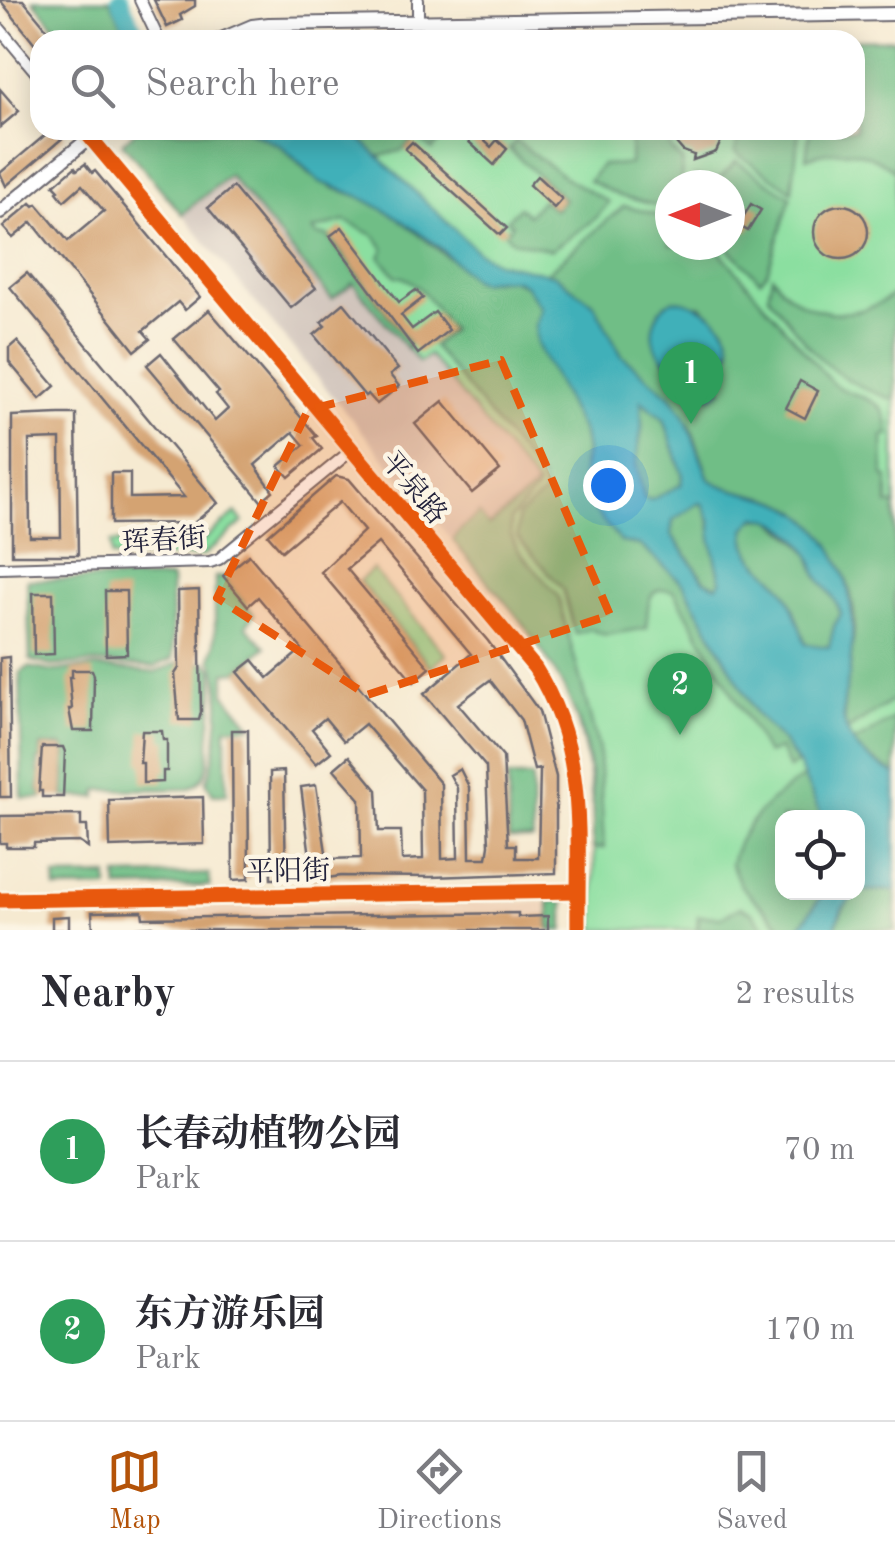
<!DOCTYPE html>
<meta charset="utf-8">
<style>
body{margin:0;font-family:"Old Standard TT","Noto Serif SC",serif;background:#f7f7f7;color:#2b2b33}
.controls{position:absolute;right:30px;bottom:30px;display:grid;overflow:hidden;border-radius:20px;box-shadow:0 5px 25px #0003}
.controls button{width:90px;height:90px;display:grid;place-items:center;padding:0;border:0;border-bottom:2px solid #e1e1e2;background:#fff;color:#2b2b33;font:50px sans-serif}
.compass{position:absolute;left:655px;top:170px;width:90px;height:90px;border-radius:50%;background:#fff;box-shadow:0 5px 25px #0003;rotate:270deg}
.you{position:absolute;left:608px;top:485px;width:35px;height:35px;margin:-25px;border:8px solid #fff;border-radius:50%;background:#1a73e8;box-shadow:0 0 0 15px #1a73e833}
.badge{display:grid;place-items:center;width:65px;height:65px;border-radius:50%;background:#b45309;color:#fff;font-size:32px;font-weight:700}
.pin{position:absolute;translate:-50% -82px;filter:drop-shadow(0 2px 5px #0008)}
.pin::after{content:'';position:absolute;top:52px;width:35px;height:30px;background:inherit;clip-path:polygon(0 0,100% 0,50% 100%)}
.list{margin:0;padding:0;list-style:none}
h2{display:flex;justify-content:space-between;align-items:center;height:130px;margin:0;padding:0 40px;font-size:42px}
h2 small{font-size:32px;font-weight:400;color:#7c7c81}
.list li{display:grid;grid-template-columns:65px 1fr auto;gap:30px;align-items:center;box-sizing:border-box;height:180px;padding:0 40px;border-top:2px solid #e1e1e2}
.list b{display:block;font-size:38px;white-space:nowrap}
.list p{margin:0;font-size:32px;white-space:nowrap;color:#7c7c81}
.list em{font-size:32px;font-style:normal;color:#7c7c81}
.icon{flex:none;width:55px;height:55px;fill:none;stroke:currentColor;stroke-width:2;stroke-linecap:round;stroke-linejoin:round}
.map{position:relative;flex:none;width:895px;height:930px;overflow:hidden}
.search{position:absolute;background:#fff;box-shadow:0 5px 25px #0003;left:30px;right:30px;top:30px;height:110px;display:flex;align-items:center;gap:25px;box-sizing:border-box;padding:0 35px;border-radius:30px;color:#7c7c81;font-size:38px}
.sheet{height:490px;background:#fff}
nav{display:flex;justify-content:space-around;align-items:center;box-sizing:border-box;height:140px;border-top:2px solid #e1e1e2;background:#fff;font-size:28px;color:#7c7c81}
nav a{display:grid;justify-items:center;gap:5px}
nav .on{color:#b45309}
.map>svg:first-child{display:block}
.built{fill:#f0d5bc}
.industrial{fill:#cec1b9}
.green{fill:#8bdfa0;stroke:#56806e;stroke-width:2.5;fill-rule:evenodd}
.forest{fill:#70be86;stroke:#497060;stroke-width:2.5;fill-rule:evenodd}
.water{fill:#3fb0b9;stroke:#30697a;stroke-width:2.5;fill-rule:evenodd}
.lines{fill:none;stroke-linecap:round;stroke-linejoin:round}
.river{stroke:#3fb0b9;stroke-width:18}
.building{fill:#d4a372;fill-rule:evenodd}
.minor-casing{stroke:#6c6870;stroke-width:14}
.major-casing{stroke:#6c6870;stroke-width:16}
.minor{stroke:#fff;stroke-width:10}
.major{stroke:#fff;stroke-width:12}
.cycleway-casing{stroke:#fcf5e5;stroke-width:21}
.cycleway{stroke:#e8590c;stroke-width:15}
.marked{fill:#e8590c;fill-opacity:0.2;stroke:#e8590c;stroke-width:8;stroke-dasharray:20 12;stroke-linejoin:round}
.labels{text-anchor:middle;stroke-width:9;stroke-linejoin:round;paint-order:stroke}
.street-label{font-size:28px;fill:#22223b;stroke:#fcf5e5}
</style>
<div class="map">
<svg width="895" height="930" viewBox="0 0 895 930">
<rect width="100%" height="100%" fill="#fcf5e5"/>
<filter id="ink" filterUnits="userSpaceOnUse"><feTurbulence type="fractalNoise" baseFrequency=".01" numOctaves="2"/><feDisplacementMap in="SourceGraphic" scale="20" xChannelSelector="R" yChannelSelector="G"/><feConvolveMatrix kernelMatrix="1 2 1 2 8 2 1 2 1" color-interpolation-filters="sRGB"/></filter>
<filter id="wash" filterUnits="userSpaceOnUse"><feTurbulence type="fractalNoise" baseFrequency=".0048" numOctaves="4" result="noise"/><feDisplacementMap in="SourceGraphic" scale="40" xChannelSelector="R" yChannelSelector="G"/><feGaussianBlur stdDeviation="2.25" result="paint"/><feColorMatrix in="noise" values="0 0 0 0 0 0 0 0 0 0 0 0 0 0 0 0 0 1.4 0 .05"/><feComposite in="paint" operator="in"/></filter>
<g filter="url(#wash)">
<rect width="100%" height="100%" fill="#f6ead1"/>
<polygon class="built" points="564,901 564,930 145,930 144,908"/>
<polygon class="industrial" points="229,175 332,299 353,283 418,362 428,354 537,486 460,550 182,214"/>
<g class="green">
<path d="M895,39V930H595C593,836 601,741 549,659C524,620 490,586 460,550L537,486L429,355L419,362L353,283L332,299L229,175L182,214L122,143L137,130H855V40H850ZM670,185H730V245H670ZM782,818H858V892H782Z"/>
<polygon points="236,513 243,522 203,556 111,557 111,543 201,542"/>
<polygon points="373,569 446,655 431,667 359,581"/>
</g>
<g class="forest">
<polygon points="33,0 110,0 129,40 66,40"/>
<path d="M895,39V171C867,149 838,146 806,158L810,130H855V40H850Z"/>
<path d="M137,130H247L281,146L309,174L333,188L358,196L397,217L446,256L490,281L508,278L525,285L541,308L535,326L583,434L586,451L583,464L627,543L640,545L683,583L757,715L783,742L797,763L789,769L780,749L767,754L674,591C646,582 647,609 647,628L605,635L590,629L575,634L563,589L517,537L518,516L544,494L542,480L433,346L451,330C437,311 420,278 396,276L380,257L384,249L375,236L345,221L313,230L317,235L328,236L409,343L407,349L353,283L332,299L229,175L182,214L122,143Z"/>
<polygon points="351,130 448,130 432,150 416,136 403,150 378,157"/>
<polygon points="631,130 665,130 671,150 683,162 680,185 670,185 670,209 620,196 589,181 601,165 630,164"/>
<polygon points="740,130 799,130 792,191 735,152"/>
<polygon points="516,141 569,180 609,202 596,218 551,250 514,241 505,234 512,224 507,220 519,207 528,215 542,200 555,210 564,199 509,149"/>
<polygon points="736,161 791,197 767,273 760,280 725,245 730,245 730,185 692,185 694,177 720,178"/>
<path d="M624,206L670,218V245H714L833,384C862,402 888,394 889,435L883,436L884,476L888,477V504H895V699L846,731C839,699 852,664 854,631C858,589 830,534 796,510C769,492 735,496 709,479L691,427L671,396L622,356L594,304L555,275L546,273ZM700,305L725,328L731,350L723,362L711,360L702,365L721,389L711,397L665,361L657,317Z"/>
<path d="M772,276C801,319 856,324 895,293V400C825,378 812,350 768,295Z"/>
<polygon points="641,401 664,419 683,476 681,485 651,500 644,498 636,464 642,427"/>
<path d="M537,486L536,491L510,520L511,535L517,549L558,596L599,750L604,848H593C593,820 594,791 589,763C574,673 510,608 453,541L457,533L479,513L489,526Z"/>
<polygon points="695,504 703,504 708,514 721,582 717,586 705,580 671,534 673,520"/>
<path d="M769,518L798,541L810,555L820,580L836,599L841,614L829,647L806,645C799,627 795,610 786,593C770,567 745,565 745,529L751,519Z"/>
<path d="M215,577H223L254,614L246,626L266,647L237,672H225V694L251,726L226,728L227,794H213L206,782C217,763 226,676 211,660L215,643Z"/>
<polygon points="171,578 173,659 154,667 96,663 51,666 30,660 27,580"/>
<path d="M179,663L205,662L213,669C215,692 212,712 210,734C208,756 214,778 188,789L98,790L97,797H64L66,751L63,746H41V759L38,760V772L41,773L38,791L42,792V798H22L20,673L29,667L51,671L96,667L154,672Z"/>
<polygon points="895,718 895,774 861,753 853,743"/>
<polygon points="508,777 532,777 533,839 509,839"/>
<path d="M804,777L822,817L782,818V892L823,893L798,930H785L741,886L731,864C739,826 772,797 804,777Z"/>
<polygon points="209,874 210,886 118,888 117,876"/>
<polygon points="108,876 108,888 56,889 55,877"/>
<path d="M867,889L895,890V930H834C842,911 847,893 867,889Z"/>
<polygon points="549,901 564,901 564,930 550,930"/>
<polygon points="741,907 752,912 766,930 697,930 698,916 721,917"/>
</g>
<g class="water">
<path d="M247,130H351L477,251L496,262L555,275L594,304L622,356L671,396L684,414L709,479C740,499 775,490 808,519C854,562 857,618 849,675C846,692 840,712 846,728C854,752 875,763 895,774V890L858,891V818L822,817L798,764L783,742L757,715L683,583L640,545L621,542L589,504L582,478L586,451L583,434L537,344L535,326L541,308L525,285L516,280L496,279L481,282L473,280L440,248L397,217L358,196L320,182L281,146ZM641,401L664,419L683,476L681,485L651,500L644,498L636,464L642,427ZM699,503L703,504L711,522V538L721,581L717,586L704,580L671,534L673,520ZM756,517C779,518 802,538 811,558C814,566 815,574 820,580C829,592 836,599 841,614L834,626L829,647L806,644C799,627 795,610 786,593C770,567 745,565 745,529Z"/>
<path d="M672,300C699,299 748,333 724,362L706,361L702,366L722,390L711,397C688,376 639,356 656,318C661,309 663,305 672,300Z"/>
<polygon points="823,893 856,893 842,909 834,930 798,930"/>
</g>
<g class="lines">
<polyline class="river" points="120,0 139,40"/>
</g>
<g id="blocks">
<g class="building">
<polygon points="0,0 23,0 56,40 40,40 40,50"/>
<polygon points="154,0 195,0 195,6 180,15 182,20 167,27"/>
<polygon points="0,89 19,111 0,127"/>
<polygon points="51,130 60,130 65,136 6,186 0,173"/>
<polygon points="456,130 473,130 491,147 497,140 507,149 494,165"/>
<polygon points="672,130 726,130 716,152 693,160 694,155 683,151 676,143"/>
<polygon points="412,142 507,228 500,235 405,149"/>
<polygon points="85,164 92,173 95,171 200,297 185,310 178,302 143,331 150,339 135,351 32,222 13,238 3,227 31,203 34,206 37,204 68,241 104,211 82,185 64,201 57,192 59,190 54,185 75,167 77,170"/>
<polygon points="537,176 562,199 554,208 529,185"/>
<polygon points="233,187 316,288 291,308 208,208"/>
<polygon points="751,204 761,210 748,231 738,225"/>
<circle cx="841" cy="232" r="27"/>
<polygon points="342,227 399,302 416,290 423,298 401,315 412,329 435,312 449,330 418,354 330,236"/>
<polygon points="27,273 218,503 194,523 111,524 111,473 130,473 130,498 184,497 10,287"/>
<polygon points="344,303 398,369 390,375 399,386 377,404 368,394 365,396 314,335 325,326 321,322"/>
<polygon points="209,310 317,436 313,438 322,449 289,477 279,466 304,445 293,432 255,465 273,491 261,501 147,365 161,353 215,421 228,409 216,394 219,392 174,339"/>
<polygon points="17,341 55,386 40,399 9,362 9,348"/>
<polygon points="800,381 818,391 805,418 786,408"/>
<polygon points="443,401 500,470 472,493 415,424"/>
<path d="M59,414H76L78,555H12V416ZM60,439L61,537H30L29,440Z"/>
<path d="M336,476L349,479L488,641L539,711L556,777V873L431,877L341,876L313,880L301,787L316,785L327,859L361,858L360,799L334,769L349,756L377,790L379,831H401L402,860L423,859L422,790L365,724L344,741L325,718L312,729L331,752L316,764L238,672L253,660L268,678L302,649L258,597L248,606L223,576L249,555L441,784L442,859L458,858L457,788L450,775L460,769L469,787L470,858H487L489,845L486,767L424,694L471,654L378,543L347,569L430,668L414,682L321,572L364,531L340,502L282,551L268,535ZM490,680L521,720L534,770L540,769L538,858H516V845H508L503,757L458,704Z"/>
<polygon points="199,590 201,712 199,720 179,720 175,674 179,668 178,591"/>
<polygon points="105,591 126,591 127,654 106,655"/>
<polygon points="33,593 53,593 54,654 34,655"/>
<polygon points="9,657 11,797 0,797 0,658"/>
<polygon points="72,670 92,670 94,675 93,731 73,731 69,709 72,709 69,677 72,677"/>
<polygon points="232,730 248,730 249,879 233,880"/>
<polygon points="142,731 162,731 163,740 167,740 167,771 163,771 163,782 143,783 143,763 140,763"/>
<polygon points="42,747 63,747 65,752 63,797 42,797 42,791 39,791"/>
<polygon points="284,771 286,879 271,879 270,772"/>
<polygon points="203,797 204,844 110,847 109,800"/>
<polygon points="81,815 81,826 87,826 88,848 79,842 34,843 34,847 6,847 6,843 0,843 0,816"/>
<polygon points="142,911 143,918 518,913 518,917 548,916 548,930 152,930 152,926 93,930 92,912"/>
<polygon points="69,916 69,930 52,930 52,917"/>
</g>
</g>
</g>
<g filter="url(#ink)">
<use href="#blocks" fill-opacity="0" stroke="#6c6870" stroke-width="2.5"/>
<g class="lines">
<g class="minor-casing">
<g id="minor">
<polyline points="140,0 159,40"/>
<polyline points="418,22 418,0"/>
<polyline points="0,29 40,77"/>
<path d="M84,130L535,668C588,752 577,835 578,930"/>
<polyline points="0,568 210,562 219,559 352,450"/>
<polyline points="0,900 577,891"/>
</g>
</g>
<g class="major-casing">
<g id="major">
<polyline points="219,40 252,26 269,24 895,14"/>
<polyline points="0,212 99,130"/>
</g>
</g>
<use href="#minor" class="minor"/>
<use href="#major" class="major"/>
<g class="cycleway-casing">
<g id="cycleway">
<path d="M84,130L535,668C588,752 577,835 578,930"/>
<polyline points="0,900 577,891"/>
</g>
</g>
<use href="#cycleway" class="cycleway"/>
</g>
</g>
<path class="marked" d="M501,360L610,615L367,695L217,598L308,410Z"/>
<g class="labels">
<g class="street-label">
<text transform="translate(415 487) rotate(50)" y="10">平泉路</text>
<text transform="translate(164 539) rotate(-4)" y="10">珲春街</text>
<text transform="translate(288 870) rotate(-1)" y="10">平阳街</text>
</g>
</g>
</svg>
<div class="controls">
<button><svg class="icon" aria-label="locate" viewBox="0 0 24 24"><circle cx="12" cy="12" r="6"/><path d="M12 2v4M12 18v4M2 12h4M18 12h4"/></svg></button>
</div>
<svg class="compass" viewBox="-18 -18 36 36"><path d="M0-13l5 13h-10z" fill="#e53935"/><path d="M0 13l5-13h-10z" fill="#7c7c81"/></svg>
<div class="you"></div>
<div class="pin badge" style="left:691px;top:424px;background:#2e9e5b">1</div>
<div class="pin badge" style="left:680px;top:735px;background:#2e9e5b">2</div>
<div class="search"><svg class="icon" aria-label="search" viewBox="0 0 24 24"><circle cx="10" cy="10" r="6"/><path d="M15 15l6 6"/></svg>Search here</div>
</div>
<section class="sheet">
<h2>Nearby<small>2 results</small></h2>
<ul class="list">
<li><span class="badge" style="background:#2e9e5b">1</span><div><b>长春动植物公园</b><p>Park</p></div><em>70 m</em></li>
<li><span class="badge" style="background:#2e9e5b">2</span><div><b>东方游乐园</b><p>Park</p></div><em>170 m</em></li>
</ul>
</section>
<nav>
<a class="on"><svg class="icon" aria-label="map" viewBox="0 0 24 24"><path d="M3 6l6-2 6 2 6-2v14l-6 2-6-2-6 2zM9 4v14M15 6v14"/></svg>Map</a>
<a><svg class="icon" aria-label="directions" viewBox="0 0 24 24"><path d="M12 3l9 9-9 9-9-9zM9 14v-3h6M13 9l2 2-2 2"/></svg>Directions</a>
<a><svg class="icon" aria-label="saved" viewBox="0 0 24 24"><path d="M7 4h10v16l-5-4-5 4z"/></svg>Saved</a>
</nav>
